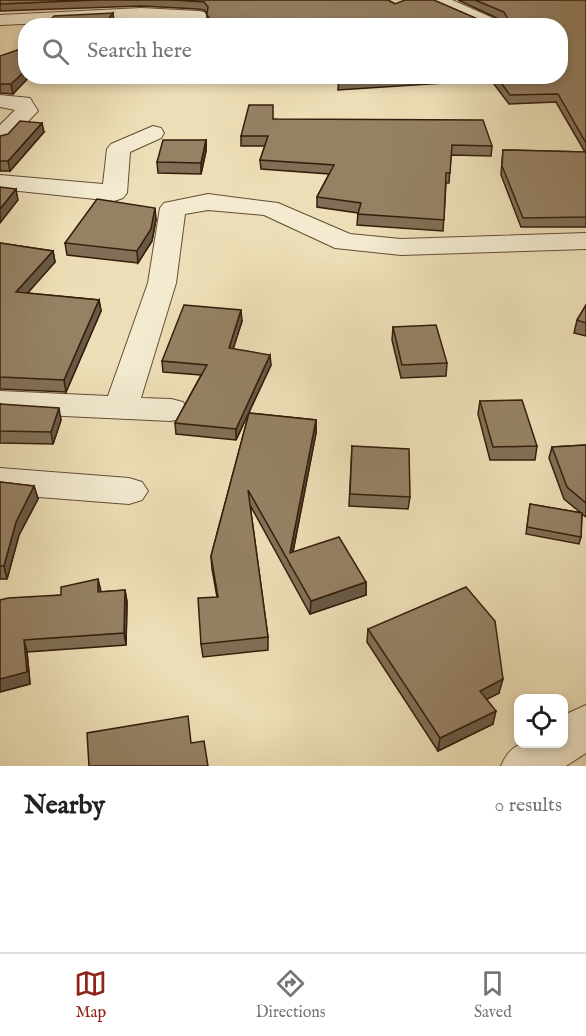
<!DOCTYPE html>
<style>
body{margin:0;font-family:"IM FELL English",serif;background:#f2f2f2;color:#222}
.controls{position:absolute;right:18px;bottom:18px;display:grid;overflow:hidden;border-radius:12px;box-shadow:0 3px 9px #0003}
.controls button{width:54px;height:54px;display:grid;place-items:center;padding:0;border:0;border-bottom:2px solid #e0e0e0;background:#fff;color:#222;font:30px sans-serif}
.list{margin:0;padding:0;list-style:none}
h2{display:flex;justify-content:space-between;align-items:center;height:78px;margin:0;padding:0 24px;font-size:26px}
h2 small{font-size:20px;font-weight:400;color:#767676}
.icon{flex:none;width:33px;height:33px;fill:none;stroke:currentColor;stroke-width:2;stroke-linecap:round;stroke-linejoin:round}
.map{position:relative;flex:none;width:586px;height:766px;overflow:hidden}
.search{position:absolute;background:#fff;box-shadow:0 3px 9px #0003;left:18px;right:18px;top:18px;height:66px;display:flex;align-items:center;gap:15px;box-sizing:border-box;padding:0 21px;border-radius:24px;color:#767676;font-size:22px}
.sheet{height:186px;background:#fff}
nav{display:flex;justify-content:space-around;align-items:center;box-sizing:border-box;height:84px;border-top:2px solid #e0e0e0;background:#fff;font-size:16px;color:#767676}
nav a{display:grid;justify-items:center;gap:3px}
nav .on{color:#8f2418}
.map>svg:first-child{display:block}
.lines{fill:none;stroke-linecap:round;stroke-linejoin:round}
.minor-casing{stroke:#644d36;stroke-width:2}
.minor{fill:#f3ead0;fill-rule:evenodd}
.wall{fill:#806f56;stroke:#361d0c;stroke-width:1.5}
.shaded-wall{fill:#685a46;stroke:#361d0c;stroke-width:1.5}
.building{fill:#958164;stroke:#361d0c;stroke-width:1.5}
</style>
<div class="map">
<svg width="586" height="766" viewBox="0 0 586 766">
<rect width="100%" height="100%" fill="#ecdeb6"/>
<filter id="stains"><feTurbulence type="fractalNoise" baseFrequency=".00333" numOctaves="4"/><feColorMatrix values="0 0 0 0 .2 0 0 0 0 .09 0 0 0 0 .02 0 0 0 .5 -.17"/></filter>
<radialGradient id="worn" r=".72"><stop offset=".6" stop-color="#630" stop-opacity="0"/><stop offset="1" stop-color="#630" stop-opacity=".3"/></radialGradient>
<g class="lines">
<g class="minor-casing">
<g id="minor">
<polygon points="428,0 452,0 502,22 505,26 480,26 431,4"/>
<polygon points="141,8 198,11 204,12 207,16 204,26 186,26 187,21 133,19 0,25 0,15"/>
<polygon points="0,95 30,98 38,111 8,142 0,144 0,125 15,110 0,107"/>
<polygon points="153,126 161,128 164,133 161,138 130,152 127,193 123,198 114,201 0,189 0,175 103,184 107,149 111,144"/>
<polygon points="208,194 278,203 350,234 401,239 586,233 586,249 401,255 335,248 264,215 208,210 185,214 176,283 141,398 171,399 183,402 188,410 183,418 171,421 0,413 0,391 108,396 148,283 160,208 164,203"/>
<polygon points="0,468 129,478 142,482 148,491 142,500 129,504 0,494"/>
<path d="M586,705V753L566,766H501C515,734 533,744 564,744V715Z"/>
</g>
</g>
<use href="#minor" class="minor"/>
</g>
<g class="wall">
<polygon points="0,0 388,0 395,4 480,20 503,21 458,0 586,0 586,227 521,227 501,175 503,150 585,152 556,102 509,104 491,80 338,90 339,76 561,76 561,26 209,26 207,23 207,13 204,10 198,9 141,6 0,11"/>
<polygon points="0,56 26,76 30,76 13,94 0,93"/>
<polygon points="273,119 492,146 491,156 451,155 449,183 446,183 443,231 357,225 358,213 317,207 317,197 329,174 261,169 260,160 265,146 241,146 241,136"/>
<polygon points="44,132 10,171 0,171 0,136"/>
<polygon points="206,140 206,151 201,174 158,173 157,162"/>
<polygon points="156,219 152,241 138,263 67,255 65,243"/>
<polygon points="0,243 53,251 55,262 27,293 99,300 101,311 66,392 0,389"/>
<polygon points="586,305 586,336 574,333 577,320"/>
<polygon points="242,321 233,349 271,365 236,440 176,434 175,423 201,375 163,372 162,361"/>
<polygon points="393,327 447,363 446,376 401,378 392,340"/>
<polygon points="480,401 537,446 535,460 490,460 478,414"/>
<polygon points="0,404 61,420 53,444 0,443"/>
<polygon points="249,413 316,420 316,433 293,552 366,582 366,595 310,614 250,505 268,637 268,650 203,657 201,644 217,597 212,569 211,556"/>
<polygon points="586,445 586,517 582,514 581,537 579,544 526,534 530,504 581,513 564,499 549,458 552,447"/>
<polygon points="352,446 410,497 408,509 349,506"/>
<polygon points="0,482 34,486 38,499 19,535 7,579 0,579"/>
<polygon points="125,590 127,602 126,645 27,652 30,684 0,692 0,600"/>
<polygon points="368,629 499,693 487,699 493,724 438,751 367,642"/>
</g>
<g class="shaded-wall">
<polygon points="113,13 114,22 111,26 103,26"/>
<polygon points="26,70 26,76 30,76 13,94 11,84"/>
<polygon points="42,123 44,132 10,171 8,161"/>
<polygon points="206,140 206,151 201,174 201,163"/>
<polygon points="16,189 18,200 0,223 0,209"/>
<polygon points="155,208 156,219 152,241 138,263 137,251"/>
<polygon points="53,251 55,262 18,304 16,292"/>
<polygon points="99,300 101,311 66,392 64,380"/>
<polygon points="241,310 242,321 230,359 229,348"/>
<polygon points="270,355 271,365 236,440 236,429"/>
<polygon points="59,408 61,420 53,444 51,432"/>
<polygon points="316,420 316,433 290,566 290,553"/>
<polygon points="34,486 38,499 19,535 7,579 4,566 16,522"/>
<polygon points="98,579 101,591 100,604 98,592"/>
<polygon points="366,582 366,595 310,614 311,601"/>
<polygon points="125,590 127,602 126,645 124,633"/>
<polygon points="24,640 27,652 30,684 0,692 0,679"/>
<polygon points="503,679 499,693 478,704 480,691"/>
<polygon points="496,711 493,724 438,751 440,738"/>
</g>
<g class="building">
<polygon points="0,0 97,0 0,4"/>
<polygon points="172,0 388,0 395,4 405,0 434,0 480,20 506,21 508,19 504,12 475,0 586,0 586,143 558,94 510,95 496,76 561,76 561,26 215,26 207,15 208,7 204,2"/>
<polygon points="113,13 103,26 44,26 54,16"/>
<polygon points="26,47 26,70 11,84 0,84 0,56"/>
<polygon points="339,76 415,76 338,82"/>
<polygon points="249,105 273,105 273,119 483,120 492,146 452,145 450,173 446,173 444,220 358,214 361,203 317,197 334,165 260,160 268,136 241,136"/>
<polygon points="20,121 42,123 8,161 0,161 0,136 8,134"/>
<polygon points="163,140 206,140 201,163 157,162"/>
<polygon points="503,150 586,152 586,217 523,218 502,166"/>
<polygon points="0,187 16,189 0,209"/>
<polygon points="97,199 155,208 151,229 137,251 65,243"/>
<polygon points="0,243 53,251 16,292 99,300 64,380 0,377"/>
<polygon points="184,305 241,310 229,348 270,355 236,429 175,423 207,365 162,361"/>
<polygon points="586,305 586,323 577,320"/>
<polygon points="436,325 447,363 402,365 393,327"/>
<polygon points="522,400 537,446 493,447 480,401"/>
<polygon points="0,404 59,408 51,432 0,431"/>
<polygon points="249,413 316,420 290,553 339,537 366,582 311,601 248,490 268,637 201,644 198,598 218,597 211,556"/>
<polygon points="586,445 586,503 567,487 552,447"/>
<polygon points="352,446 409,449 410,497 350,494"/>
<polygon points="0,482 34,486 16,522 4,566 0,566"/>
<polygon points="530,504 582,513 581,537 527,527"/>
<polygon points="98,579 98,592 125,590 124,633 24,640 27,672 0,679 0,600 8,598 61,595 61,587"/>
<polygon points="466,587 495,621 503,679 480,691 496,711 440,738 368,629"/>
<polygon points="188,716 191,743 204,741 208,766 89,766 87,733"/>
</g>
<rect width="100%" height="100%" filter="url(#stains)"/>
<rect width="100%" height="100%" fill="url(#worn)"/>
</svg>
<div class="controls">
<button><svg class="icon" aria-label="locate" viewBox="0 0 24 24"><circle cx="12" cy="12" r="6"/><path d="M12 2v4M12 18v4M2 12h4M18 12h4"/></svg></button>
</div>
<div class="search"><svg class="icon" aria-label="search" viewBox="0 0 24 24"><circle cx="10" cy="10" r="6"/><path d="M15 15l6 6"/></svg>Search here</div>
</div>
<section class="sheet">
<h2>Nearby<small>0 results</small></h2>
<ul class="list">
</ul>
</section>
<nav>
<a class="on"><svg class="icon" aria-label="map" viewBox="0 0 24 24"><path d="M3 6l6-2 6 2 6-2v14l-6 2-6-2-6 2zM9 4v14M15 6v14"/></svg>Map</a>
<a><svg class="icon" aria-label="directions" viewBox="0 0 24 24"><path d="M12 3l9 9-9 9-9-9zM9 14v-3h6M13 9l2 2-2 2"/></svg>Directions</a>
<a><svg class="icon" aria-label="saved" viewBox="0 0 24 24"><path d="M7 4h10v16l-5-4-5 4z"/></svg>Saved</a>
</nav>
